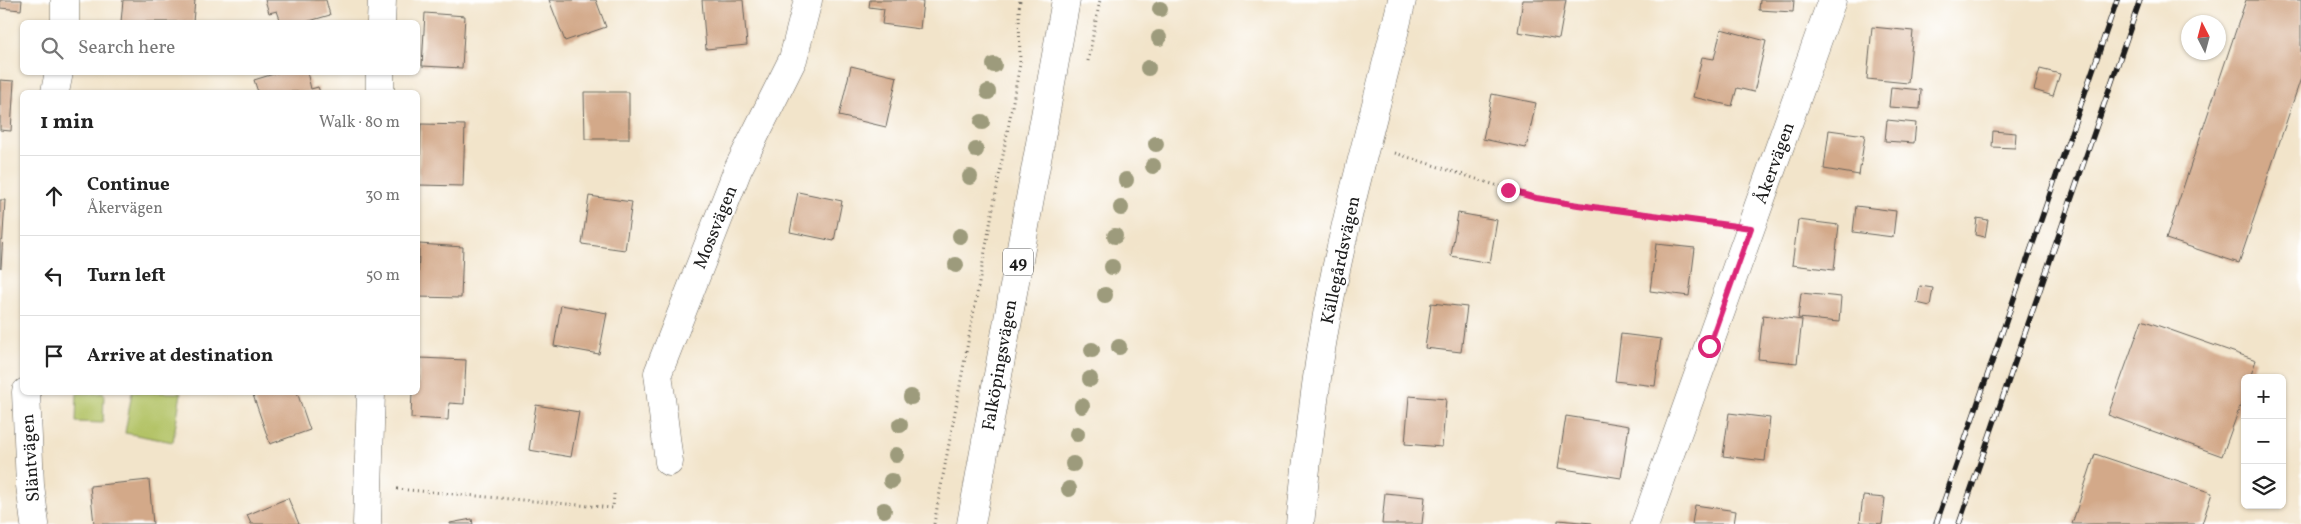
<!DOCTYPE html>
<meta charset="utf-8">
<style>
body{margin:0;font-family:Vollkorn,serif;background:#f2f2f2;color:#222}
.controls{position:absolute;right:15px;bottom:15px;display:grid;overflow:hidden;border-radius:8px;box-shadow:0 1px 4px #0004}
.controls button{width:45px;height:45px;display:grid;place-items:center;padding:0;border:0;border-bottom:1px solid #e0e0e0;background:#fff;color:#222;font:25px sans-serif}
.compass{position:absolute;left:2181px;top:15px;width:45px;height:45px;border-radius:50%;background:#fff;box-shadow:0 1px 4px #0004;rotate:354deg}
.stop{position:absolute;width:15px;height:15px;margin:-11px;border:4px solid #db2777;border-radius:50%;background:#fff}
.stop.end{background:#db2777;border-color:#fff;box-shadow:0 1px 5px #0008}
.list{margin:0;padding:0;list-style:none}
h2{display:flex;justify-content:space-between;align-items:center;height:65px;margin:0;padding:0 20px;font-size:21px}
h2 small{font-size:16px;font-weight:400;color:#767676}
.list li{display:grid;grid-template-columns:32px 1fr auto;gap:15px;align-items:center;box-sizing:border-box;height:80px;padding:0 20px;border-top:1px solid #e0e0e0}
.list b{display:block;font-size:19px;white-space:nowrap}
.list p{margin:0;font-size:16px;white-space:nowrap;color:#767676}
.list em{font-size:16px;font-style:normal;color:#767676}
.icon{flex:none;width:28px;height:28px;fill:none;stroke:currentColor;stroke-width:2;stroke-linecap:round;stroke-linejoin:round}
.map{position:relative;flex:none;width:2301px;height:524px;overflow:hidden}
.search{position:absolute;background:#fff;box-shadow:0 1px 4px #0004;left:20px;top:20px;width:400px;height:55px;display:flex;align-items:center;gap:12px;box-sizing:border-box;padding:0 18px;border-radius:8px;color:#767676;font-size:19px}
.panel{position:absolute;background:#fff;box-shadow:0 1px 4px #0004;left:20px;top:90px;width:400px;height:305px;border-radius:8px}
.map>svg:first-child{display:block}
.green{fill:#b3c366;stroke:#687041}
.building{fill:#d3a989}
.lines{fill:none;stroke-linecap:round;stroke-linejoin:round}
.street-casing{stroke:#676259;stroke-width:29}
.primary-casing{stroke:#676259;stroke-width:29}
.path{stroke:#676259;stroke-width:3;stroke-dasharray:1 4;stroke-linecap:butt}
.street{stroke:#fff;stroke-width:28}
.primary{stroke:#fff;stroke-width:28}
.rail-casing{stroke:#1c1c1c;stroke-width:5.5}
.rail{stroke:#fff;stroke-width:4;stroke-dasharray:11;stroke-linecap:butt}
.tree{fill:#9d9b7b}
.route{stroke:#db2777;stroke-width:6}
.labels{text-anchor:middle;stroke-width:4;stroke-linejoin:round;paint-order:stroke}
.shield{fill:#fff;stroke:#606060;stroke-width:1}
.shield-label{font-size:16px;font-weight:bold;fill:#1c1c1c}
.street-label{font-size:18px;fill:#1c1c1c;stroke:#fff}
</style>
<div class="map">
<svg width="2301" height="524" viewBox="0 0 2301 524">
<rect width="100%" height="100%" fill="#fff"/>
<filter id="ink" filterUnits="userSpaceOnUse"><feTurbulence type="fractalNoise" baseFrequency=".02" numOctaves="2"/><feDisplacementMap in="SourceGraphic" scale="10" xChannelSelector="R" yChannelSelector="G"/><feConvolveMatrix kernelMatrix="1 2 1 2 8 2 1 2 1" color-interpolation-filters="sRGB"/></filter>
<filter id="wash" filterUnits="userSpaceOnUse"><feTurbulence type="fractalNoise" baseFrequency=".0096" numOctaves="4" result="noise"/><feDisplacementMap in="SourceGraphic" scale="20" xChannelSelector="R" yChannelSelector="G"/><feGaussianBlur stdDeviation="1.12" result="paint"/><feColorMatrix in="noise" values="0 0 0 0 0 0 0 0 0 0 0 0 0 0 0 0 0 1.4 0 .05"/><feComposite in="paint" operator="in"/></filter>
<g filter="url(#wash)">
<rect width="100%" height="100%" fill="#f2e4ca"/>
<g class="green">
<polygon points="132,392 181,393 173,442 125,433"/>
<polygon points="77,393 104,393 103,423 76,422"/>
</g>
<g id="blocks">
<g class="building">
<polygon points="0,0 22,0 21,10 0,8"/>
<polygon points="123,0 195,0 193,22 121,22"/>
<polygon points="265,0 326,0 330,15 306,22 281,22 277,11 269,13"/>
<polygon points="549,0 596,0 606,27 565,41"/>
<polygon points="702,0 743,0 747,45 706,49"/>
<polygon points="870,0 913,0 923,2 920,29 882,24 884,9 869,7"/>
<polygon points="1523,0 1566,0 1559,39 1518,32"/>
<polygon points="1760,0 1794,0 1793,12 1759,10"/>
<polygon points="2246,0 2301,0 2301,78 2239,263 2166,239"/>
<polygon points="425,13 465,16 462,68 422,66"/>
<polygon points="1872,27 1913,31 1908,83 1867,79"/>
<polygon points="1721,29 1766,41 1754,92 1737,88 1732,106 1693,97 1702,57 1714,59"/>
<polygon points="851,66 897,77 886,127 839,116"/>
<polygon points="2040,69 2060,74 2053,96 2034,90"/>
<polygon points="280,72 307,72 311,89 318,87 320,92 258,92 254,80"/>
<polygon points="0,80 14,81 11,131 0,130"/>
<polygon points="1891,87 1921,90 1920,109 1889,107"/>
<polygon points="584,92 629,92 629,139 585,139"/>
<polygon points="1492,94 1536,103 1526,148 1483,139"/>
<polygon points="1887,120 1916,123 1914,143 1885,141"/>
<polygon points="421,124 465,125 463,186 419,185"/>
<polygon points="1829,130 1865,135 1859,175 1824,169"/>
<polygon points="1993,131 2016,133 2015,148 1992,147"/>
<polygon points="798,192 842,201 834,241 790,232"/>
<polygon points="589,196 632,202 625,250 582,244"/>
<polygon points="0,200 5,200 1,268 0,267"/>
<polygon points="1856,206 1896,211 1893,237 1853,232"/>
<polygon points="1458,213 1497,220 1490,263 1451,256"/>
<polygon points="1977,218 1988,220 1985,237 1975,235"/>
<polygon points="1798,220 1839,225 1834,270 1792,265"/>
<polygon points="419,244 463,247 461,298 418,297"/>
<polygon points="1656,244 1695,248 1689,296 1650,291"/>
<polygon points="1920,286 1933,288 1930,306 1917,303"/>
<polygon points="1801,293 1841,297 1839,322 1798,318"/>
<polygon points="1431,303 1467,307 1461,352 1425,348"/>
<polygon points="561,305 607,313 599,354 554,346"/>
<polygon points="1763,315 1802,320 1797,363 1758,359"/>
<polygon points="2142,320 2256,360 2250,378 2245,378 2245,393 2222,456 2108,415"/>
<polygon points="1621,334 1661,339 1655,386 1615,381"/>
<polygon points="420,358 466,360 464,404 449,403 448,420 411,418 412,392 418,392"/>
<polygon points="252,392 297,392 310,430 270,444"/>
<polygon points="1409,396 1446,399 1442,447 1405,444"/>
<polygon points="536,405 579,412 571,457 529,450"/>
<polygon points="1729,413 1770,418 1765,461 1723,456"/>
<polygon points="1566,416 1629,426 1621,478 1558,468"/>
<polygon points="2095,454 2212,493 2202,524 2072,524"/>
<polygon points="149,480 153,524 94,524 90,486"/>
<polygon points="1385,493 1425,497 1422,524 1382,524"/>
<polygon points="1863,496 1885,498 1882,524 1860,522"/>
<polygon points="288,498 299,524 251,524 247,515"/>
<polygon points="1695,505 1736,511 1734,524 1692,524"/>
<polygon points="472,519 473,524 450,524 450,523"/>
<polygon points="1558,520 1592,523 1592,524 1558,524"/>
</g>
</g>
</g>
<g filter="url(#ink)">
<use href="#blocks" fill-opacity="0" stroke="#676259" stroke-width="1"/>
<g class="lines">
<g class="street-casing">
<g id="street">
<polyline points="65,22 65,0"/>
<polyline points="381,22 382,0"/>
<polyline points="55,92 59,72"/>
<polyline points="380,92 380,72"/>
<polyline points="26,392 30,485 35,524"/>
<polyline points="669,462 658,373 738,169 793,59 808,0"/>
<polyline points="367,524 371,392"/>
<path d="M1300,524C1307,460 1313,396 1324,332C1343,220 1376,111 1402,0"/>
<polyline points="1645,524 1832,0"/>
</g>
</g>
<g class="primary-casing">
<polyline id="primary" points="971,524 1066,0"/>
</g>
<g class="path">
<polyline points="1088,61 1100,0"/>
<polyline points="1395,153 1536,198 1720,224"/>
<polyline points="397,489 613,508 614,494"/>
<polyline points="934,524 1020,64 1019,10 1020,0"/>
</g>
<use href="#street" class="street"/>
<use href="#primary" class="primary"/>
<g class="rail-casing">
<g id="rail">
<polyline points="1936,524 2117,0"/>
<polyline points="1959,524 2140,0"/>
</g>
</g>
<use href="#rail" class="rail"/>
</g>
<g class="tree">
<circle cx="1160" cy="9" r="8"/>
<circle cx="1159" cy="38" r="8"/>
<circle cx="994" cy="65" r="8"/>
<circle cx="1148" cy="68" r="8"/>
<circle cx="988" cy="92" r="8"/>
<circle cx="982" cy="122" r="8"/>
<circle cx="1156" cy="144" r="8"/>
<circle cx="976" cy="150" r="8"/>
<circle cx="1153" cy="166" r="8"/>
<circle cx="970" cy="177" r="8"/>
<circle cx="1126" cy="180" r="8"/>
<circle cx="1121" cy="208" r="8"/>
<circle cx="960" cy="236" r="8"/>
<circle cx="1115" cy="236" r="8"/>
<circle cx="956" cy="265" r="8"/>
<circle cx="1112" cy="267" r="8"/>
<circle cx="1105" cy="295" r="8"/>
<circle cx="1119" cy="347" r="8"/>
<circle cx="1092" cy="350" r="8"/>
<circle cx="1090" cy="379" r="8"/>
<circle cx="911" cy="397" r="8"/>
<circle cx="1082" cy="406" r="8"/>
<circle cx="900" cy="425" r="8"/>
<circle cx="1077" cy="434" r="8"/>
<circle cx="896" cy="455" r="8"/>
<circle cx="1073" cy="464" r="8"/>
<circle cx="891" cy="481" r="8"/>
<circle cx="1069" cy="489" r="8"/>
<circle cx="884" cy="510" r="8"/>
</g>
</g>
<g class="lines" filter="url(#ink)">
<polyline class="route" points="1508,190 1536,198 1578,205 1751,228 1709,346"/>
</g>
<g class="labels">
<rect class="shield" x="1003" y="248.5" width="30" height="27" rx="4"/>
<g class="shield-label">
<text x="1018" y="268">49</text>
</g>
<g class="street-label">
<text transform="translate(1774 163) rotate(-70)" y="6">Åkervägen</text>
<text transform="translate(715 227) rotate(-68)" y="6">Mossvägen</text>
<text transform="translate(1340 260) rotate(-78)" y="6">Källegårdsvägen</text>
<text transform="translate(999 365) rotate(-80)" y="6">Falköpingsvägen</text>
<text transform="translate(30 458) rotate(-94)" y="6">Släntvägen</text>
</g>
</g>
</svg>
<div class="controls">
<button>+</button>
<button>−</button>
<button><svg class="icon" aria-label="layers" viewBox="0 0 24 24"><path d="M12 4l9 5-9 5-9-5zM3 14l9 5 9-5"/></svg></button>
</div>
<svg class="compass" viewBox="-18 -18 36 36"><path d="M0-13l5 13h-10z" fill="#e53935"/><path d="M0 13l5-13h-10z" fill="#767676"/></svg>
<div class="stop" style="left:1709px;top:346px"></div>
<div class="stop end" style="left:1508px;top:190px"></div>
<div class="search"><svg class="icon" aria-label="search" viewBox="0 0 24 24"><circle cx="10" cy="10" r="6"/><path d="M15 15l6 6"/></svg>Search here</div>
<section class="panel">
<h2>1 min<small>Walk · 80 m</small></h2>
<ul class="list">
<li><svg class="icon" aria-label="ahead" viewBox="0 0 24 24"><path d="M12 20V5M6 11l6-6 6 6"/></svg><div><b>Continue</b><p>Åkervägen</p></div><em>30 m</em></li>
<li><svg class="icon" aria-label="left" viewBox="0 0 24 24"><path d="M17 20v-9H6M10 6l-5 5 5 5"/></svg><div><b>Turn left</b></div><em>50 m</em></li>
<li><svg class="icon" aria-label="arrive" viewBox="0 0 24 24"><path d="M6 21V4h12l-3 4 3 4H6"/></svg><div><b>Arrive at destination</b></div></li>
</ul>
</section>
</div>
